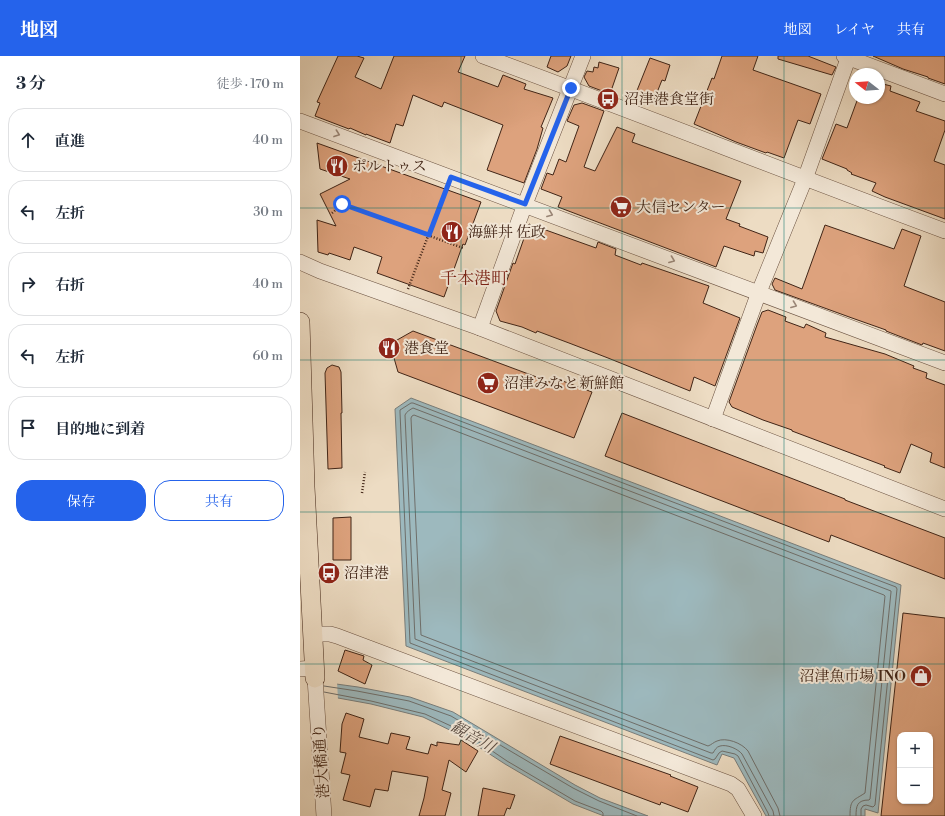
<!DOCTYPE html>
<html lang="ja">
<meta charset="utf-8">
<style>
body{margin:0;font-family:"Libre Bodoni","Noto Serif JP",serif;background:#f6f6f7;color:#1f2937}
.controls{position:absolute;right:12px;bottom:12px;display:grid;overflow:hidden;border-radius:8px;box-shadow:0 1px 3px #0004}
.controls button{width:36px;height:36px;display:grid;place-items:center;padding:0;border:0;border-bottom:1px solid #e0e1e3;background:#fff;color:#1f2937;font:20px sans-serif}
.compass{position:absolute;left:549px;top:12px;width:36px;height:36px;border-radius:50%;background:#fff;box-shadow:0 1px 3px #0004;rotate:287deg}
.stop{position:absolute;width:12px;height:12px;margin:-9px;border:3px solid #2563eb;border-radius:50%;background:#fff}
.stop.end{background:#2563eb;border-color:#fff;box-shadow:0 1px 4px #0008}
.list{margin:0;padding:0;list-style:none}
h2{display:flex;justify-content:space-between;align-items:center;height:52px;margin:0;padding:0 16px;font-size:17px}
h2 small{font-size:13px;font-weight:400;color:#747a83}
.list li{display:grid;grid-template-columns:26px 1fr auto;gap:12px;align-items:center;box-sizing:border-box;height:64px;margin:0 8px 8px;padding:0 8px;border:1px solid #e0e1e3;border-radius:16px}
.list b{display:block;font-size:15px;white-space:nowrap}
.list em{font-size:13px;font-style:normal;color:#747a83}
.actions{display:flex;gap:8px;padding:12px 16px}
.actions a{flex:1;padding:9px 0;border:1px solid #2563eb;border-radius:16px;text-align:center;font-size:14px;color:#2563eb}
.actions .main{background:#2563eb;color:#fff}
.icon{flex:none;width:22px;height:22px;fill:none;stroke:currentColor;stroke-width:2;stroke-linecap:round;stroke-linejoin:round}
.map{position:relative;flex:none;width:645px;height:760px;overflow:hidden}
header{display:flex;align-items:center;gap:24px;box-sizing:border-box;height:56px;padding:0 20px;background:#2563eb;color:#fff}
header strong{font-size:19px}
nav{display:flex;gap:22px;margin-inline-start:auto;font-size:14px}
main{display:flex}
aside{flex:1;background:#fff}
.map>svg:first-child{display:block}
.water{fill:#9db9be;stroke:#787d7b}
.pier{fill:#eddcc3}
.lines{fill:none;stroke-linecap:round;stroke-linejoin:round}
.shore{stroke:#6e6e6a;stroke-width:1}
.building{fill:#dda27d;stroke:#402416;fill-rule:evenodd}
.minor-casing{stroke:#6b5241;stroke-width:16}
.major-casing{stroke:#402416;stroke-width:20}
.path{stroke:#402416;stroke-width:2.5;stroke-dasharray:1 2;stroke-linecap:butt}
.minor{stroke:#f3e8d8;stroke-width:15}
.major{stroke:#eddcc3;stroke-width:19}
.oneway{stroke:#9a8677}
.route{stroke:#2563eb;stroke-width:5}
.grid{fill:none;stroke:#0f766e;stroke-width:1;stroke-opacity:0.55}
.labels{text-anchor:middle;stroke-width:4;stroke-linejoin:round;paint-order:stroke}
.poi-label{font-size:15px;fill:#402416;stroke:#f3e8d8;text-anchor:start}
.street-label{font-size:15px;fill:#402416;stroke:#f3e8d8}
.water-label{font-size:16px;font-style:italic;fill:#574940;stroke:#f3e8d8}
.quarter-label{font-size:17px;fill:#7a1f14;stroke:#f3e8d8}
</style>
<header>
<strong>地図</strong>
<nav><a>地図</a><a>レイヤ</a><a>共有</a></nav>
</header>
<main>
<aside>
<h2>3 分<small>徒歩 · 170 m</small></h2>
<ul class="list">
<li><svg class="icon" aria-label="ahead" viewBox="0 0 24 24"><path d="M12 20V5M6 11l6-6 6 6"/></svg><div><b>直進</b></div><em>40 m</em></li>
<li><svg class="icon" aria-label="left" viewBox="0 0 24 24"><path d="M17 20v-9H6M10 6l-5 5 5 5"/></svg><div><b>左折</b></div><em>30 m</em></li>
<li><svg class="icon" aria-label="right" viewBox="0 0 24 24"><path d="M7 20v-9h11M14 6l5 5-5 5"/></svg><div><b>右折</b></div><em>40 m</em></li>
<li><svg class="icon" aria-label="left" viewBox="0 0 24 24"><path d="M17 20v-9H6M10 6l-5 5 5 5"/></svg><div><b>左折</b></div><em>60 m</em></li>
<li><svg class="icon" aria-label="arrive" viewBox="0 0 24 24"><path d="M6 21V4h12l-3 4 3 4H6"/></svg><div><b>目的地に到着</b></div></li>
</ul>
<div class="actions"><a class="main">保存</a><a>共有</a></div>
</aside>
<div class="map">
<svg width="645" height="760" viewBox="0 0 645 760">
<rect width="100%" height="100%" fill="#eddcc3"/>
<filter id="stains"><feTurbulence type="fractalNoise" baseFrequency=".005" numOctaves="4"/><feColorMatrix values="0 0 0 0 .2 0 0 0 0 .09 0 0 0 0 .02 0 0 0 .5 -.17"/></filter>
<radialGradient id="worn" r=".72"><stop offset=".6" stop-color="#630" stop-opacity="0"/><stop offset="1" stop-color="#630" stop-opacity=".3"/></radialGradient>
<g class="water">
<polygon points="111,342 601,529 578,757 565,753 565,760 466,760 434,702 422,698 417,709 106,590 95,353"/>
<polygon points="0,623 58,631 110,641 153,656 275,729 300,742 348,760 304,760 273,748 205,708 162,680 123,661 71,648 38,642 0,637"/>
</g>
<polygon class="pier" points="0,621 37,626 38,644 0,639"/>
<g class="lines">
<g class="shore">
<polyline points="24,630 57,635 109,645 151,660 273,732 299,745 337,760"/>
<polyline points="24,636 71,645 125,658 164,676 207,705 275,745 301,755 303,757 303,760"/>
<polyline points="469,760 468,757 438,700 435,698 422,695 419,697 415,703 413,704 110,587 100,356 100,354 111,347 113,347 596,531 597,533 575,749 573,751 566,749 563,750 561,753 561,760"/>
<path d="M474,760L473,755L442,698C438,693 427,688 420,690C416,691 415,694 413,697H411L115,583L105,359C106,356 111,353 113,352L591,535V536L570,743L569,744C557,744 556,750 556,760"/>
<path d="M480,760L478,752L448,695C442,687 426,681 417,685C414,686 411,689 408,690L121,579L111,362L112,360L114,359L584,539L585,540L565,737C553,745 550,743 550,760"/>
</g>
</g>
<g class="building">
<polygon points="38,0 57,0 64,2 55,21 81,33 94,0 165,0 158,16 198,31 203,19 226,28 224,33 253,42 241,71 243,72 237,93 224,127 187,114 203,69 144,46 142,51 113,39 103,70 96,68 90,87 66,78 66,79 50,72 49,73 15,60 20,47 17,46"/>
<polygon points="251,0 271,0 267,10 258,16 247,11"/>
<polygon points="422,0 458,0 453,14 521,38 510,68 498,64 484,102 467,96 466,97 436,86 394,68 412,22 414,23"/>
<polygon points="478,0 508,0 536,11 532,19 478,3"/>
<polygon points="573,0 645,0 645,28 628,22 628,21 603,13"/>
<polygon points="350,2 370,9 365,25 362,24 354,44 336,37"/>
<polygon points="299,6 319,12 310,38 289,30 284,21 287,15 293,16 294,11 298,12"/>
<polygon points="579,27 591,30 590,35 620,46 616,55 645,65 645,74 634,105 645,109 645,163 585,141 572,135 576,127 551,118 552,117 547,114 547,113 522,103 536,68 547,72 558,42 579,42"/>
<polygon points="282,47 304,55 284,111 295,115 317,71 335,78 332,86 441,125 426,163 440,168 439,170 468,181 463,197 455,195 454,200 424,190 416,211 258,151 262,141 241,133 247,117 253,119 259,103 266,106 279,70 267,65 274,49"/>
<polygon points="17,87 181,146 165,189 163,188 144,241 77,217 82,201 54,191 50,204 29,197 28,199 18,196 17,164 36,170 20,138 50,123 20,113"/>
<polygon points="229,168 296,192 298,186 316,193 315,199 341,209 342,207 409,230 403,247 440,262 415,330 394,321 390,335 308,302 269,287 237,275 236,277 222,271 200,265 196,255 213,207 215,208"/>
<polygon points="525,169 594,193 602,173 621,180 604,230 645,246 645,295 623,287 622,289 586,275 586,274 552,262 475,234 472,228 475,222 502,233"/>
<polygon points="468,254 486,261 485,265 504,272 506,268 526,277 525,281 585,298 614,310 613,312 627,317 626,322 645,329 645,412 630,406 632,397 611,388 600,417 584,411 585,410 492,375 492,374 463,364 432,351 429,346 457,269 462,256"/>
<polygon points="113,275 258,329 260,324 292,336 274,382 98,316 90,288"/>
<polygon points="32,309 39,311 41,316 42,357 41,357 42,412 28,413 25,317 27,312"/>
<polygon points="322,357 545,443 545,444 645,482 645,523 531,479 529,486 305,400"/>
<polygon points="51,461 51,504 33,504 33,462"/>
<path d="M603,557L645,562V760H581ZM600,679H630V745H600Z"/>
<polygon points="45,594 64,600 63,604 72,609 65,628 38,615"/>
<polygon points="46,657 64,663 59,681 88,688 91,677 110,681 106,693 128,698 131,688 137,690 137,686 159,689 161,684 178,695 166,716 149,704 142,734 151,737 145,760 119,760 124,742 128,721 92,715 88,735 75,733 70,751 43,744 50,719 41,717 46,697 40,696 42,668"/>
<polygon points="260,680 371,719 370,720 398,731 388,756 361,746 360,749 250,708"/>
<polygon points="183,732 215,739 210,753 207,752 204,760 178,760"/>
</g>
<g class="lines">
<g class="minor-casing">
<g id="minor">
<path d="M183,0C338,57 491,118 645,175"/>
<polyline points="544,0 645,38"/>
<polyline points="0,65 645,307"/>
<polyline points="0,206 20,215 180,272 645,453"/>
<polyline points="180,272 225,148 283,0"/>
<polyline points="413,363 459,236 505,123 549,0"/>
<polyline points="13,578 30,578 37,580 431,728 438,733 454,760"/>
<polyline points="0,613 15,612"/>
<polyline points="15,622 24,760"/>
</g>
</g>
<g class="major-casing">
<polyline id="major" points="0,266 5,431 15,622"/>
</g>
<g class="path">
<polyline points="32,157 42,148 163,192"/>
<polyline points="108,233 145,135"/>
<polyline points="62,437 65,416"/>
</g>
<use href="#minor" class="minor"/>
<use href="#major" class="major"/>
</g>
<defs><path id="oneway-chevron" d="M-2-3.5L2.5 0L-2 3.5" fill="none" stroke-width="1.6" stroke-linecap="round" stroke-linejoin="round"/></defs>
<g class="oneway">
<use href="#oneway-chevron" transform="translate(37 78) rotate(20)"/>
<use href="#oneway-chevron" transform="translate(250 158) rotate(21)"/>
<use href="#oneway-chevron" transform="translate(372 204) rotate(21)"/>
<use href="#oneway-chevron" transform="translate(494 249) rotate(21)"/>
</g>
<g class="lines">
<polyline class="route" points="42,148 129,179 151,121 225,148 271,32"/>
</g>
<path class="grid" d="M161,0V760M322,0V760M484,0V760M0,152H645M0,304H645M0,456H645M0,608H645"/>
<defs>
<g id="bus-disc" transform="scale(1.15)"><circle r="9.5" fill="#8f2418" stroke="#f3e8d8"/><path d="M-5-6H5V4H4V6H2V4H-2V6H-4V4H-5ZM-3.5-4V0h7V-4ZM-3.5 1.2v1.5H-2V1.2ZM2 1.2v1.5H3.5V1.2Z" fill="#fff"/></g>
<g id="restaurant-disc" transform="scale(1.15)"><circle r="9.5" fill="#8f2418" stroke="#f3e8d8"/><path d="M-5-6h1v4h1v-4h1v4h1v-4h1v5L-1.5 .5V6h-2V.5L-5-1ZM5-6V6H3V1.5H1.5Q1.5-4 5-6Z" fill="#fff"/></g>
<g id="supermarket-disc" transform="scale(1.15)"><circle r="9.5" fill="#8f2418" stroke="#f3e8d8"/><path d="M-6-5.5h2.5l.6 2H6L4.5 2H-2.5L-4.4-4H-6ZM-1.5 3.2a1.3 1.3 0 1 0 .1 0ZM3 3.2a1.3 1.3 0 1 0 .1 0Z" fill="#fff"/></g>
<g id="shop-disc" transform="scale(1.15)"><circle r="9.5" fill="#8f2418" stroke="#f3e8d8"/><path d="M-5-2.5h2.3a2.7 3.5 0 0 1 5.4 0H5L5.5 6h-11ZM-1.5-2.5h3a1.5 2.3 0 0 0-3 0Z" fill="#fff"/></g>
</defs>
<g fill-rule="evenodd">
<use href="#bus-disc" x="308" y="43"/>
<use href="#restaurant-disc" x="37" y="110"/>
<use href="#supermarket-disc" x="321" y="151"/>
<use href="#restaurant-disc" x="152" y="176"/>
<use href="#restaurant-disc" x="89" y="292"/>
<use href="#supermarket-disc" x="188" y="327"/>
<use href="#bus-disc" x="29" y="517"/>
<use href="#shop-disc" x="621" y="620"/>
</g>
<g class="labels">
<g class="poi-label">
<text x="324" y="48">沼津港食堂街</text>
<text x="52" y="115">ポルトゥス</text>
<text x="336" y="156">大信センター</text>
<text x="168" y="181">海鮮丼 佐政</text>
<text x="104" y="297">港食堂</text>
<text x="204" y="332">沼津みなと新鮮館</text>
<text x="44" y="522">沼津港</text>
<text x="606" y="625" text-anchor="end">沼津魚市場 INO</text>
</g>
<g class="street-label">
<text transform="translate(21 705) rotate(-94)" y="5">港大橋通り</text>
</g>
<g class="water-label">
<text transform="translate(173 680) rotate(30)" y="6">観音川</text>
</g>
<g class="quarter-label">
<text x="174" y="228">千本港町</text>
</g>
</g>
<rect width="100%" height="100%" filter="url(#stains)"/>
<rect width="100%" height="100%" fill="url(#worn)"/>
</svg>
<div class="controls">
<button>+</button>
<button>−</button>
</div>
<svg class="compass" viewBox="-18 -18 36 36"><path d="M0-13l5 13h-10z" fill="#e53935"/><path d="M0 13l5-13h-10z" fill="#747a83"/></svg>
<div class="stop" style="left:42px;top:148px"></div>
<div class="stop end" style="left:271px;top:32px"></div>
</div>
</main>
